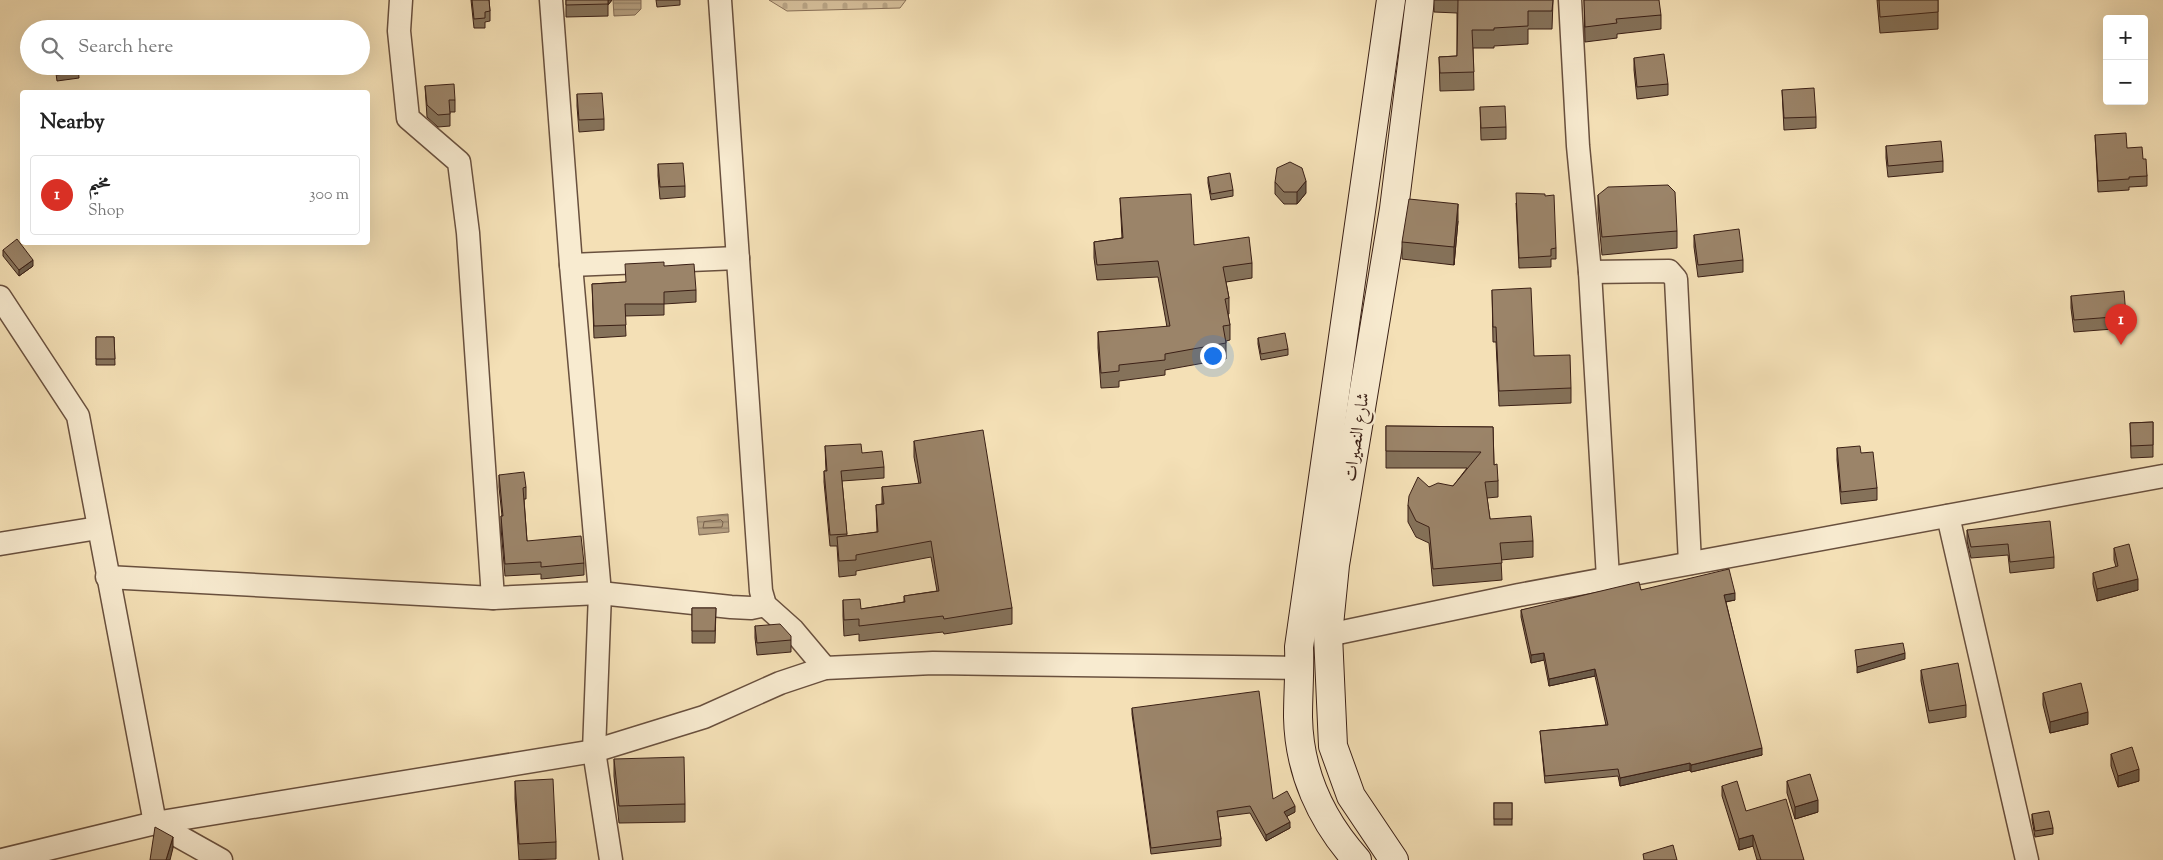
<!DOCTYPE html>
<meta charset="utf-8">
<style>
body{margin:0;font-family:"Sorts Mill Goudy",Amiri,serif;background:#f6f6f6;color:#222}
.controls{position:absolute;right:15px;top:15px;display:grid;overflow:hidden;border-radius:5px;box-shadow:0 5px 20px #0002}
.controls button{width:45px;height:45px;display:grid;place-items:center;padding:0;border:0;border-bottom:1px solid #e0e0e0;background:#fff;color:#222;font:25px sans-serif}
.you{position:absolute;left:1212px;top:355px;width:18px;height:18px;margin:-12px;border:4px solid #fff;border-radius:50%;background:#1a73e8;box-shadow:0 0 0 8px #1a73e833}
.badge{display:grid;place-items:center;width:32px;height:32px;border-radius:50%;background:#d93025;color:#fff;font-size:16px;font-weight:700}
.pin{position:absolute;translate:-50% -41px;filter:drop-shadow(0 1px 2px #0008)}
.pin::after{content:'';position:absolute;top:26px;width:18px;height:15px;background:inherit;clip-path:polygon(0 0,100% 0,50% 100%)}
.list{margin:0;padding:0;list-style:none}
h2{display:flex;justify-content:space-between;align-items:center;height:65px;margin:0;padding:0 20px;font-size:21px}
h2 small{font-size:16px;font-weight:400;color:#767676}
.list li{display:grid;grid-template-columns:32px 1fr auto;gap:15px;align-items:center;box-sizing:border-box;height:80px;margin:0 10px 10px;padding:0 10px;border:1px solid #e0e0e0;border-radius:5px}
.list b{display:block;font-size:19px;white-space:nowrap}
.list p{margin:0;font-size:16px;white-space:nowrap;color:#767676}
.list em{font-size:16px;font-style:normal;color:#767676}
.icon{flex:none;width:28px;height:28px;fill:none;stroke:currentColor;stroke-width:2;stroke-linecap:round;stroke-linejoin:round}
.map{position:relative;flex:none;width:2163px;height:860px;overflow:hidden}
.search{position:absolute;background:#fff;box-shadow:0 5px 20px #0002;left:20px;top:20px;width:350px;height:55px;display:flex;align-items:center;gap:12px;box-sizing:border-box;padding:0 18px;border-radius:28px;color:#767676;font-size:19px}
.panel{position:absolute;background:#fff;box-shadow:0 5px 20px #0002;left:20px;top:90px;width:350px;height:155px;border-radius:5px}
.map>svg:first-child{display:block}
.cemetery{fill:url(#cemetery-stones);stroke:#887058}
.water{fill:url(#water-rules);stroke:#846c56}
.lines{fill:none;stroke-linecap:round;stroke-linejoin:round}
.shore{stroke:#78604b;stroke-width:1}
.street-casing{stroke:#69503e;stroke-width:25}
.secondary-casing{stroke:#3b2016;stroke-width:30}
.street{stroke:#f8ebd0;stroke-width:22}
.secondary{stroke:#f8ebd0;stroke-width:28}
.wall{fill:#85725a;stroke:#3b2016}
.shaded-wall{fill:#6c5c4a;stroke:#3b2016}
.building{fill:#9b8469;stroke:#3b2016}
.labels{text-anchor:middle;stroke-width:4.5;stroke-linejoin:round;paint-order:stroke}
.street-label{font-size:18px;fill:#3b2016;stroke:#f8ebd0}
</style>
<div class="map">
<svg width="2163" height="860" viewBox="0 0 2163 860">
<defs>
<pattern id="cemetery-stones" width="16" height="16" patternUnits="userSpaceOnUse" patternTransform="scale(1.25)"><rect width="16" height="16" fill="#d5bf9b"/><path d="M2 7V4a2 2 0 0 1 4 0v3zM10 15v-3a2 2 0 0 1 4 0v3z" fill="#b8a485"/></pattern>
<pattern id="water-rules" width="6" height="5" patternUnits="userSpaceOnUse" patternTransform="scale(1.25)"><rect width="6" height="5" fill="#b59f80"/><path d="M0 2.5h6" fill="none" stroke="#948168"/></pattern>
</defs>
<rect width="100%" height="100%" fill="#f4e0b6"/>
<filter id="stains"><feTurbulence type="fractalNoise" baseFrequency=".004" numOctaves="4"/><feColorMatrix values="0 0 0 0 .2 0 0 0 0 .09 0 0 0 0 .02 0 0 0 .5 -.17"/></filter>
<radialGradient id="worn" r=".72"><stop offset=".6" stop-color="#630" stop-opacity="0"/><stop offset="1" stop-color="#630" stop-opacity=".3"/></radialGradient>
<polygon class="cemetery" points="769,0 906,0 900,8 787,11"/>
<g class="water">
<polygon points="613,0 641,0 641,9 635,15 614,16"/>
<polygon points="728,514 729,532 699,535 697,517"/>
</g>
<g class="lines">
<polygon class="shore" points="721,520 723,522 722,527 703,528 704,522"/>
<g class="street-casing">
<g id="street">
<polyline points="401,0 399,31 408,118 459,162 468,233 493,598"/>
<polyline points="551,0 571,265 600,593 594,751 611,860"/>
<polyline points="720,0 761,591 765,605 793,630 825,668"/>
<polyline points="1570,0 1578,146 1590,272 1608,578"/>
<polyline points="571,265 738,258"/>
<polyline points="1590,272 1669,271 1676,279 1690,563"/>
<polyline points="0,297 78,416 155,823 221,860"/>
<polyline points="1948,516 2027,860"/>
<polyline points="0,544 98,528"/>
<polyline points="107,577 493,598 600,593 731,607 751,608 765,605"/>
<polyline points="1328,635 1519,595 2163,476"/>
<polyline points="2,860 155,823 594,751 704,717 780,683 825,668 933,663 1300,668"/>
</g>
</g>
<g class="secondary-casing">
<g id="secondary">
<path d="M1357,860C1321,820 1299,771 1298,717C1298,693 1300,670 1299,647L1391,0"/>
<polyline points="1394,860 1351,796 1333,746 1328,635 1335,565 1394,209 1420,0"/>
</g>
</g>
<use href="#street" class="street"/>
<use href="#secondary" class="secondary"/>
</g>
<g class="wall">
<polygon points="471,0 489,0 490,11 490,21 485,22 485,28 474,28"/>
<polygon points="566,0 612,0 608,5 608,16 566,17"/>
<polygon points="656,0 680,0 680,5 657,7"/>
<polygon points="1434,0 1553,0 1552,29 1528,29 1528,44 1494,46 1494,48 1473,48 1474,90 1440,91 1439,57 1457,56 1457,13 1434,12"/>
<polygon points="1584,0 1661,15 1661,29 1617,34 1617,38 1585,42"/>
<polygon points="1877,0 1938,0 1938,29 1880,33"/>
<polygon points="1634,58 1668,84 1668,95 1637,99 1634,70"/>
<polygon points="55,66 78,66 79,78 57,81"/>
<polygon points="425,86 455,100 455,112 450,112 450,126 438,127 427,117"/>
<polygon points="1782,90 1816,117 1816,128 1784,130"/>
<polygon points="577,94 604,119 604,130 579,132 577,106"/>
<polygon points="1480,107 1506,127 1506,139 1481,140"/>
<polygon points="2095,135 2127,148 2143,159 2147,176 2147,186 2129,187 2129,190 2098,192"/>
<polygon points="1886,146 1943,161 1943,172 1888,177 1886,158"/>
<polygon points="658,164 685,186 685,197 660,199 658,176"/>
<polygon points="1208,177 1233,190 1233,196 1211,200 1208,183"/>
<polygon points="1275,182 1306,193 1297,204 1284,204 1275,194"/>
<polygon points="1598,195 1677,231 1677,248 1602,255 1598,213"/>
<polygon points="1120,198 1194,245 1252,263 1252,278 1226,282 1229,298 1229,314 1228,314 1230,325 1230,340 1226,341 1226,359 1165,370 1165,375 1119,381 1119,387 1101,388 1098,348 1098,332 1167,327 1158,277 1097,280 1094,258 1094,242 1122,238"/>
<polygon points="1516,203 1556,248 1556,259 1551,259 1551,267 1519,268"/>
<polygon points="1458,221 1454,265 1402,259 1402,242"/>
<polygon points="1694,235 1743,260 1743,272 1698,277 1694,247"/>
<polygon points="3,250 33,266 19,276 3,256"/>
<polygon points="664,266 696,290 696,302 664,304 664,315 625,316 626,336 594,338 592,284 626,282"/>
<polygon points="1492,290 1534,356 1571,388 1571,403 1499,406 1496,342 1493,342"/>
<polygon points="2071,296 2126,316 2126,328 2074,332 2071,308"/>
<polygon points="96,337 114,337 115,365 96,365"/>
<polygon points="1258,338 1288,349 1288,355 1261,360 1258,344"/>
<polygon points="2153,422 2153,457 2131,458 2130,423"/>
<polygon points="1386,426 1493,427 1494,465 1498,481 1498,497 1487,498 1490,519 1533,541 1533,557 1501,560 1502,580 1433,586 1429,543 1416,537 1408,522 1408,505 1429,487 1453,486 1467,468 1386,468"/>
<polygon points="914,441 1012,608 1012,624 944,634 943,632 859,641 859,634 844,636 843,616 843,600 861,609 904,602 904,596 937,591 931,557 856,571 856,575 839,577 837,546 830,546 824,482 824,471 826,471 825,446 862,453 884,467 884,478 842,481 847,536 877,532 876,505 882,504 882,487 919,484 914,457"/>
<polygon points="1837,448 1861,453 1877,488 1877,500 1841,504 1837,460"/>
<polygon points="499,475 526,487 526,499 524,499 527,541 584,563 584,575 541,579 541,574 505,576 501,528 501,516 502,516 499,487"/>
<polygon points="1967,530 2054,557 2054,568 2010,573 2008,555 1971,558 1967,541"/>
<polygon points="2114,548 2138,590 2097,601 2093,584 2093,573 2116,567 2114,560"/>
<polygon points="1641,590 1735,600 1726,602 1762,755 1691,772 1690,770 1620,786 1618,776 1545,783 1540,731 1606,725 1595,676 1549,686 1544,660 1531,663 1521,617 1521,610"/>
<polygon points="692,608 716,608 715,643 692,643"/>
<polygon points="755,626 791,640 791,652 757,655 755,638"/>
<polygon points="1921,670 1966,705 1966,717 1929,723 1921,681"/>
<polygon points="2043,693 2088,724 2050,733 2043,705"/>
<polygon points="1132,708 1273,799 1295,812 1287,816 1290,828 1266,841 1250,813 1218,817 1221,839 1221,846 1151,854 1132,714"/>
<polygon points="2111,754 2139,781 2118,787 2111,766"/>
<polygon points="614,759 685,804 685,822 619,823 614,776"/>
<polygon points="515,781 556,842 556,859 519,860 515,799"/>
<polygon points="1787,781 1818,812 1795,819 1787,793"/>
<polygon points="1722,786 1746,811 1804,860 1757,860 1753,846 1739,850 1722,796"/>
<rect x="1494" y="803" width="18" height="22"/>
<polygon points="2032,814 2053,828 2053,834 2035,837 2032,820"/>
</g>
<g class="shaded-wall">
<polygon points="608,0 612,0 608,5"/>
<polygon points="1306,181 1306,193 1297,204 1297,192"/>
<polygon points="1458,204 1458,221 1454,265 1454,247"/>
<polygon points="33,260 33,266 19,276 19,270"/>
<polygon points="2138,579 2138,590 2097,601 2097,589"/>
<polygon points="1735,593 1735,600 1724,602 1724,595"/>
<polygon points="1544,653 1544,660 1531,663 1531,655"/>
<polygon points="1905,653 1905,659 1857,673 1857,667"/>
<polygon points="1595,669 1595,676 1549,686 1549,679"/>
<polygon points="2088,712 2088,724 2050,733 2050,722"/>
<polygon points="1762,748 1762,755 1691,772 1691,765"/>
<polygon points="1690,763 1690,770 1620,786 1620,778"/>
<polygon points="2139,769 2139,781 2118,787 2118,776"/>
<polygon points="1818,800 1818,812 1795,819 1795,807"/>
<polygon points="1295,806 1295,812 1284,818 1284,812"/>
<polygon points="1290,822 1290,828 1266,841 1266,835"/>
<polygon points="1753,835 1753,846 1739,850 1739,839"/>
<polygon points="173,837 173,848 170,860 166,860"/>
</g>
<g class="building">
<polygon points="472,0 489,0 490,11 485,12 485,18 474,19"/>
<polygon points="566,0 608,0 608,4 566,5"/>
<polygon points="1458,0 1553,0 1552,11 1528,11 1528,26 1494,28 1494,30 1472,30 1474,72 1440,73 1439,57 1457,56"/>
<polygon points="1584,0 1659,0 1661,15 1616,19 1617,23 1585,27"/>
<polygon points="1879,0 1938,0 1938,12 1880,17"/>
<polygon points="1664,54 1668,84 1637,87 1634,58"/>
<polygon points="56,66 78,66 79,72 57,75"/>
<polygon points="454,84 455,100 449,100 450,114 438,115 427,105 425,86"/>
<polygon points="1814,88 1816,117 1784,118 1782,90"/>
<polygon points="602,93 604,119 579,120 577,94"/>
<polygon points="1505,106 1506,127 1481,128 1480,107"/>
<polygon points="2126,133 2127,148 2142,147 2143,159 2146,159 2147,176 2129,177 2129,179 2098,181 2095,135"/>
<polygon points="1941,141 1943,161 1888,166 1886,146"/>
<polygon points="1290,162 1302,168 1306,181 1297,192 1284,192 1275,182 1277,168"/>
<polygon points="683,163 685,186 660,187 658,164"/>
<polygon points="1230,173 1233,190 1211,194 1208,177"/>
<polygon points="1668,185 1675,192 1677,231 1602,237 1598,195 1608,187"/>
<polygon points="1516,193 1545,194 1545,196 1554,195 1556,248 1551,249 1551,256 1519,258"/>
<polygon points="1191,194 1194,245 1249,237 1252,263 1223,267 1229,298 1225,299 1230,325 1223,326 1226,343 1165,354 1165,360 1119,365 1119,371 1101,373 1098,332 1170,326 1158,261 1097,265 1094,242 1123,238 1120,198"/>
<polygon points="1409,199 1458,204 1454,247 1402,242"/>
<polygon points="1739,229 1743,260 1698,265 1694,235"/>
<polygon points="17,239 33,260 19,270 3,250"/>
<polygon points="664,262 664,266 694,264 696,290 664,292 664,304 625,304 626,325 594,326 592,284 626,282 625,264"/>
<polygon points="1531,288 1534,356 1570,355 1571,388 1499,391 1496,327 1493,327 1492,290"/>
<polygon points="2124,291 2126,316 2074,320 2071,296"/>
<polygon points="1285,333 1288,349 1261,354 1258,338"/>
<polygon points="96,337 114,337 115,359 96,359"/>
<polygon points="2153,422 2153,445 2131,446 2130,423"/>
<polygon points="1386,426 1493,427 1494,465 1497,464 1498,481 1485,482 1490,519 1531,516 1533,541 1500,543 1502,563 1433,569 1429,527 1416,521 1408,505 1409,496 1418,477 1429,487 1438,483 1453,486 1481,452 1386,451"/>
<polygon points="983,430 1012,608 944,619 943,616 859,626 859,619 844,620 843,600 860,599 861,609 905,602 904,596 939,591 931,541 856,555 856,560 839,561 837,537 878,532 876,505 884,504 882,487 921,483 914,441"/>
<polygon points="861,444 862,453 882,451 884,467 841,471 847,534 830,535 824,471 827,471 825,446"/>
<polygon points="1860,446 1861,453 1873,452 1877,488 1841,492 1837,448"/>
<polygon points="524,472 526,487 523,488 527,541 581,536 584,563 541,567 541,562 505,564 501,516 503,516 499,475"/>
<polygon points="2050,521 2054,557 2010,562 2008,544 1971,547 1967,530"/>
<polygon points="2129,544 2138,579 2097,589 2093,573 2118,566 2114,548"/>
<polygon points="1729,569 1735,593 1724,595 1762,748 1691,765 1690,763 1620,778 1618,769 1545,776 1540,731 1608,725 1595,669 1549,679 1544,653 1531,655 1521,610 1639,582 1641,590"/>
<polygon points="692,608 716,608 715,631 692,631"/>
<polygon points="780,624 791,636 791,640 757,643 755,626"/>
<polygon points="1903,643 1905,653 1857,667 1855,650"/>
<polygon points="1958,663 1966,705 1929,711 1921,670"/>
<polygon points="2081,683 2088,712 2050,722 2043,693"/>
<polygon points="1259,691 1273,799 1287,791 1295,806 1284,812 1290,822 1266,835 1250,806 1217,811 1221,839 1151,848 1132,708"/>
<polygon points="2132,747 2139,769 2118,776 2111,754"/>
<polygon points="684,757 685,804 619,806 614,759"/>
<polygon points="1810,774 1818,800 1795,807 1787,781"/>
<polygon points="553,779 556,842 519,844 515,781"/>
<polygon points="1737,781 1746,811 1786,799 1804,860 1761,860 1753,835 1739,839 1722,786"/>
<rect x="1494" y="803" width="18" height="16"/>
<polygon points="2049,811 2053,828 2035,831 2032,814"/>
<polygon points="155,827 173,837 166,860 150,860"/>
<polygon points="1673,845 1677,860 1644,860 1643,854"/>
</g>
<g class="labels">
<g class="street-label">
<text transform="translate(1356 437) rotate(-81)" y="6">شارع النصيرات</text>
</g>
</g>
<rect width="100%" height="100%" filter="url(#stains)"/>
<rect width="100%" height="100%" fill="url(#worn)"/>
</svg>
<div class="controls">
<button>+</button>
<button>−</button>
</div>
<div class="you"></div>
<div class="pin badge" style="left:2121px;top:345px">1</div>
<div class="search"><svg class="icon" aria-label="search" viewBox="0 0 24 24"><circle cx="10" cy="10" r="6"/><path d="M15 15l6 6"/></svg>Search here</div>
<section class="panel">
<h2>Nearby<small></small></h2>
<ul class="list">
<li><span class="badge">1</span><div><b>مخيم</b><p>Shop</p></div><em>300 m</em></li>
</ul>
</section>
</div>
